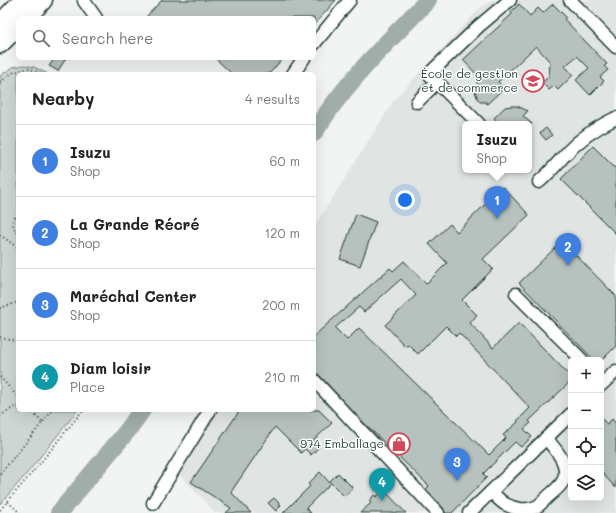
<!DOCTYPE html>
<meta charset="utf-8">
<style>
body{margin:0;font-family:Mali,sans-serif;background:#f6f6f6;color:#222}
.controls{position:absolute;right:12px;bottom:12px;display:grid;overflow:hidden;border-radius:6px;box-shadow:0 4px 16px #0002}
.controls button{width:36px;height:36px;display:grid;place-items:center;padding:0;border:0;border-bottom:1px solid #e0e0e0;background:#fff;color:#222;font:20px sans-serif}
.you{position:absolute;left:405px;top:200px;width:14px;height:14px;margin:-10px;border:3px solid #fff;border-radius:50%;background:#1a73e8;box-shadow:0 0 0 6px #1a73e833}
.badge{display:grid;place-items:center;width:26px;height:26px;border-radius:50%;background:#d1495b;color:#fff;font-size:13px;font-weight:700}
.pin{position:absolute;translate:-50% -33px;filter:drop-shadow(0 1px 2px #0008)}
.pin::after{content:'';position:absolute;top:21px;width:14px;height:12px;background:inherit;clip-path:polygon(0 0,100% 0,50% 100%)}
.popup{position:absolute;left:462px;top:121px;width:70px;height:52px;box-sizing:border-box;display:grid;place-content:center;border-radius:6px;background:#fff;filter:drop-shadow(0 1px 3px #0005);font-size:13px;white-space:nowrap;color:#767676}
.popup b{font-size:15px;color:#222}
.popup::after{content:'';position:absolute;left:50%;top:100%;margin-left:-8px;border:8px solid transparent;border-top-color:#fff}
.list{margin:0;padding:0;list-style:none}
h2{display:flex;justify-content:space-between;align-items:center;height:52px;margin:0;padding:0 16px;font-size:17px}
h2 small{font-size:13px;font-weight:400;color:#767676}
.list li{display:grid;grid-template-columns:26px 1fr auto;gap:12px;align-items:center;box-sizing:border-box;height:72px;padding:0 16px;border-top:1px solid #e0e0e0}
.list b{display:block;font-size:15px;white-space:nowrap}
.list p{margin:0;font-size:13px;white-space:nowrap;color:#767676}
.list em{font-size:13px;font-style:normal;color:#767676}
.icon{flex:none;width:22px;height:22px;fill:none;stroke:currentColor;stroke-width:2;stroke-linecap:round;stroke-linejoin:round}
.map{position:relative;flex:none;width:616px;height:513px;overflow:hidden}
.search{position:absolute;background:#fff;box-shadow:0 4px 16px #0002;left:16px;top:16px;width:300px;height:44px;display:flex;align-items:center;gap:10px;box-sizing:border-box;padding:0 14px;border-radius:6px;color:#767676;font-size:15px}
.panel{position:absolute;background:#fff;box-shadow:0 4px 16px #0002;left:16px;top:72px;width:300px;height:340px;border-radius:6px}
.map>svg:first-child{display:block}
.built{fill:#e0e4e3;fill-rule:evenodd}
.green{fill:#ced5d3;stroke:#768984}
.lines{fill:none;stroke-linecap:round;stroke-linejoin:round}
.river{stroke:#a1adaa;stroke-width:18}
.building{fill:#b7c1bd;stroke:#1f3d34;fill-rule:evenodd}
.minor-casing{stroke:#1f3d34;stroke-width:15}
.highway-casing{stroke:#1f3d34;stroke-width:21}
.path{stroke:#1f3d34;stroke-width:2;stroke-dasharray:1 3;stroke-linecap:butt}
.minor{stroke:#fff;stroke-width:12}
.highway{stroke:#fff;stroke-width:18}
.labels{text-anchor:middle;stroke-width:3;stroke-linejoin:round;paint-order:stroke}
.poi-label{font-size:12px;fill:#1f3d34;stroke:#fff;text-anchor:end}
</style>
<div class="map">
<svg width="616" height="513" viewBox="0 0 616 513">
<rect width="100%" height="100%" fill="#f2f3f3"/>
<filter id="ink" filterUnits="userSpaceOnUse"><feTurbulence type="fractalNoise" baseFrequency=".025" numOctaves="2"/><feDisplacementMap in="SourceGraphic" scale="8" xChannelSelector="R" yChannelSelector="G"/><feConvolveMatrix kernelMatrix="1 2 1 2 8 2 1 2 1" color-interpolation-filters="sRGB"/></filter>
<g filter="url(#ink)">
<path class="built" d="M491,0H616V513H215L173,467L215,410H314V227L395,99L479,9ZM465,124H529V170H465ZM571,360H601V498H571Z"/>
<polygon class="green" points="24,65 34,67 48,74 18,74 18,410 78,410 24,477 0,504 0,76 13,67"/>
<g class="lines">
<g class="river">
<path d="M314,133C343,84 389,41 428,0"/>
<polyline points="59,513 128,430 142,410"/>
</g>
</g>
<g class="building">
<polygon points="162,0 336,0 314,25 314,18 145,18"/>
<polygon points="519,4 530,16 538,8 543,13 553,4 566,17 564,19 607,64 604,66 608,70 600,77 604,81 590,95 576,80 589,68 577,56 565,66 573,75 558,90 554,86 549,90 542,83 549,76 550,62 536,46 498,82 504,88 487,104 486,102 480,102 478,100 475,91 480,86 476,82 480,78 463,60 512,14 511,12"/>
<polygon points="55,58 66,58 58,71 49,66"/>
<polygon points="215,58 283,58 269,74 232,74"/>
<polygon points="512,106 517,106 528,111 523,116 532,124 500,124 494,118 505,107"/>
<polygon points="546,128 552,135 546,140 540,133"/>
<polygon points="593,146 616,169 616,234 561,179"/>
<path d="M503,187L529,215L483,259L493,269L462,300L477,315L470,323L493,348L519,323L571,377V381L529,421L531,423L524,429L532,437L521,447L515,442L483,474L487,477L452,513H445L443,508L426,489L429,486L357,416L319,375L314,373V336L390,268L393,271L404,261L426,284L447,263L429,244L450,224L457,232ZM401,279L416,295L385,325L405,346L408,344L418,354L446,326L456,336L459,333L530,408L517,421L518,422L503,435L506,438L489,455L359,328L347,340L335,328L359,307L364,312Z"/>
<polygon points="356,214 376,222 360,266 340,259"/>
<polygon points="562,241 616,296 616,346 602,360 594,360 519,283"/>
<polygon points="240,410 319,410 332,423 313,441 319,447 311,455 305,449 301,453 275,427 231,492 251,513 226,513 231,508 191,482"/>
<polygon points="601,418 607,424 612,419 616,424 616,488 601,472"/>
<polygon points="320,472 329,482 338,473 353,488 344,496 331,483 306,508 311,513 283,513 310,486 308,484"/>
<polygon points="384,490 406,513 360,513 371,503 369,501 374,495 376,497"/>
<polygon points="274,498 281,505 276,511 268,503"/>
</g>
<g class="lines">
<g class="minor-casing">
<g id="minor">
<polyline points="85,0 84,1 96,18"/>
<polyline points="570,0 616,47"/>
<polyline points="314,44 350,0"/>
<polyline points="293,74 304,58"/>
<polyline points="417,102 437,82"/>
<polyline points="479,124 429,74 479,26 510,0"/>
<path d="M539,182C548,174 555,166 563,157C577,141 597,127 616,118"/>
<polyline points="516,294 582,360"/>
<polyline points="314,380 438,513"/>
<polyline points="601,385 616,371"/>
<path d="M491,492C495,495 500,501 505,504C514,509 528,512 538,506C543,502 547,497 552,493C558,488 565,482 565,473C566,460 554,448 546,438"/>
<polyline points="153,503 210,410"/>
<polyline points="469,513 571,414"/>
</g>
</g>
<g class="highway-casing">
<g id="highway">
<polyline points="26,18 43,0"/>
<polyline points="0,24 23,0"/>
<polyline points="0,44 18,26"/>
</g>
</g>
<g class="path">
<polyline points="0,82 12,73 28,68 43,74"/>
<path d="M18,214C11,220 12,228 18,234"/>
<polyline points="0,235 18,248"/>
<polyline points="0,308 18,302"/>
<polyline points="0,337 18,341"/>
<polyline points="0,377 18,397"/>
<polyline points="30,410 43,423"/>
<polyline points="0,416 18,405"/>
<polyline points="0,474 53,410"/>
<polyline points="8,502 20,513"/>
<polyline points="0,510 37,467 83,410"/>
</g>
<use href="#minor" class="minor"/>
<use href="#highway" class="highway"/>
</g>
</g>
<defs>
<g id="university-ring" transform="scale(1.15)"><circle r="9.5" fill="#fff" stroke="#d1495b" stroke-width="1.5"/><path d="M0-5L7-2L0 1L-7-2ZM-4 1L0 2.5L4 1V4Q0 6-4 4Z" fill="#d1495b"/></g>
<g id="shop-ring" transform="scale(1.15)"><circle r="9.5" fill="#fff" stroke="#d1495b" stroke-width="1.5"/><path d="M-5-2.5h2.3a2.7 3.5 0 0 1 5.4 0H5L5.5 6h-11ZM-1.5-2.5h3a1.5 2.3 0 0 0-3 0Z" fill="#d1495b"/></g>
</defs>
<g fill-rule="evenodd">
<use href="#university-ring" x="533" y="81"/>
<use href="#shop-ring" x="399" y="444"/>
</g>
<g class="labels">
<g class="poi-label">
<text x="518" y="78">École de gestion<tspan x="518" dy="14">et de commerce</tspan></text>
<text x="384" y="448">974 Emballage</text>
</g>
</g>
</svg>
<div class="controls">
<button>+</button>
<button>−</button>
<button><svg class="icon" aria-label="locate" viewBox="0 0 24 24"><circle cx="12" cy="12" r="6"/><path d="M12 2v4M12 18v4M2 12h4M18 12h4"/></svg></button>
<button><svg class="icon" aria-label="layers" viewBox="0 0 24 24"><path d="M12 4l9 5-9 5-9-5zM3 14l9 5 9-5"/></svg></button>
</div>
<div class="you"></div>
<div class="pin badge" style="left:497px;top:219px;background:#3f7fe0">1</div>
<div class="popup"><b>Isuzu</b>Shop</div>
<div class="pin badge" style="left:568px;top:266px;background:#3f7fe0">2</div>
<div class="pin badge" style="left:457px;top:481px;background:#3f7fe0">3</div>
<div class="pin badge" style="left:382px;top:501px;background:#0f9aa8">4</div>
<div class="search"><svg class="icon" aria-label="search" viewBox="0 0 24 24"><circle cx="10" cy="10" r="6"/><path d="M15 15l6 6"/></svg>Search here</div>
<section class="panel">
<h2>Nearby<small>4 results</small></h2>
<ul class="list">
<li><span class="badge" style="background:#3f7fe0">1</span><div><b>Isuzu</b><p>Shop</p></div><em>60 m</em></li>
<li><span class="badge" style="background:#3f7fe0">2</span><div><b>La Grande Récré</b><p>Shop</p></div><em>120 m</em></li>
<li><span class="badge" style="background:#3f7fe0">3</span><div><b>Maréchal Center</b><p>Shop</p></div><em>200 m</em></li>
<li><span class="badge" style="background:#0f9aa8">4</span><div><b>Diam loisir</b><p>Place</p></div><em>210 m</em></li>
</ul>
</section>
</div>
